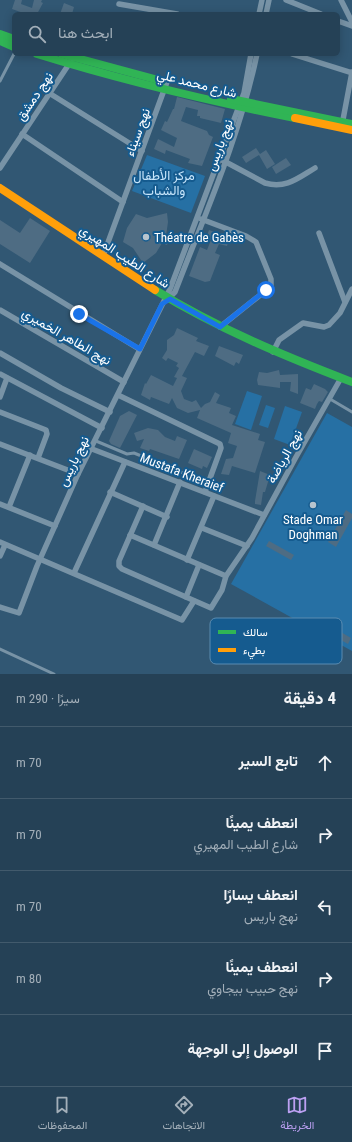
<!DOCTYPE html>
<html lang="ar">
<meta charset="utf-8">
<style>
body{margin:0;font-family:"Roboto Condensed",Vazirmatn,sans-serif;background:#2d485c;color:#f1f3f6;direction:rtl}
.stop{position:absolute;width:12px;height:12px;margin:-9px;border:3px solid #1a73e8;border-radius:50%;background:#fff}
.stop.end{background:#1a73e8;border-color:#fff;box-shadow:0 1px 4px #0008}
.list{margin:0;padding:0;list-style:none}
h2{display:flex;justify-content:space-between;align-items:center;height:52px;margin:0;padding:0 16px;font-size:17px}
h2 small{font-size:13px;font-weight:400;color:#a3afb9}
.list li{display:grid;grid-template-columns:26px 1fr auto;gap:12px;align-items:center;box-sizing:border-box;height:72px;padding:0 16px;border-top:1px solid #425a6c}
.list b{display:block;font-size:15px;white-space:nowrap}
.list p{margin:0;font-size:13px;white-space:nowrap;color:#a3afb9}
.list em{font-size:13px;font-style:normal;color:#a3afb9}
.icon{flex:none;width:22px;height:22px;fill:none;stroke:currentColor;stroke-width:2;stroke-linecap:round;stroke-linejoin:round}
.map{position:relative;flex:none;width:352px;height:674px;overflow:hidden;direction:ltr}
.search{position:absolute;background:#254156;box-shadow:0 2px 10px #0003;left:12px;right:12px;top:12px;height:44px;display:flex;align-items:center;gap:10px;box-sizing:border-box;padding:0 14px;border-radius:6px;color:#a3afb9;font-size:15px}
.sheet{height:412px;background:#254156}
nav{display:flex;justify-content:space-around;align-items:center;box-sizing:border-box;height:56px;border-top:1px solid #425a6c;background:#254156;font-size:11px;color:#a3afb9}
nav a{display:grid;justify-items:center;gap:2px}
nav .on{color:#bca0f2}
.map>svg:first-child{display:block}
.green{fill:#2670a4}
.building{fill:#4e6c83}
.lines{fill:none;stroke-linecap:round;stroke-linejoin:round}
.lane{stroke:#7893a6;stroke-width:3}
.street{stroke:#7893a6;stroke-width:5.5}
.fast{stroke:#30b455;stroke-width:8}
.slow{stroke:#ff9f0a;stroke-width:8}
.route{stroke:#1a73e8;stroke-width:5}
.poi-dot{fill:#b7c4ce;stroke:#155b8f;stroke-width:1.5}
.labels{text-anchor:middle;stroke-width:4;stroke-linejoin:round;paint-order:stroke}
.street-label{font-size:13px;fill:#fff;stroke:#155b8f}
.park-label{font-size:13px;fill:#c8e6fc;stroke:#155b8f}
.poi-label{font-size:13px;fill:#fff;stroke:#155b8f;text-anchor:start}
.key{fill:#155b8f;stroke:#5b8cb1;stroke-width:1}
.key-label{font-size:11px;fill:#fff}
</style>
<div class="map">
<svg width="352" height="674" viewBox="0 0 352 674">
<rect width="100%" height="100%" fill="#315773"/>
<g class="green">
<polygon points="147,155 205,176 191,213 132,191"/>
<polygon points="247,391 262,396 251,430 235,424"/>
<polygon points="266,405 275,408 268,428 259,425"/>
<polygon points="285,406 302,412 290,445 274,439"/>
<polygon points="327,413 352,427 352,651 231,584"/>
</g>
<g class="building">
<polygon points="15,0 22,0 21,4 32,8 34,0 42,0 41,2 43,3 37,14 26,14 12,9"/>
<polygon points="64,3 74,7 72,14 60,14"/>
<polygon points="177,97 225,109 221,123 200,118 200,116 197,116 198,110 186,107 181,121 207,131 209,135 213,137 202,166 188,163 190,159 166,150 165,154 154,149 158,139 174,147 177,138 161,130 165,121 167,122 173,109 174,109"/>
<polygon points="256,148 260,154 266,150 275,164 267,169 259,155 246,163 242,157"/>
<polygon points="286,158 291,165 276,174 272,167"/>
<polygon points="167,213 168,222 166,236 170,238 167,245 162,243 156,253 143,263 133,248 123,242 127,228 136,214 147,218"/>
<polygon points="30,218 50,231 30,263 0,244 0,220 20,233"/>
<polygon points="209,230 227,236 226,238 229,239 227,246 219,244 215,253 220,255 210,281 205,282 189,276 200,247 207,250 211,240 206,238"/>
<polygon points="177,328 198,338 196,341 209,346 204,356 195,352 182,376 187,378 181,391 184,399 192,402 196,400 201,408 205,404 210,402 215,392 220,395 216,403 231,408 229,413 236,416 232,425 260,434 258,440 265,442 255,473 232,466 229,475 221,474 226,459 233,458 237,446 228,443 231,433 197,418 200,410 188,413 177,408 172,398 169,404 151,397 150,400 141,395 145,383 146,384 151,375 173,386 177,378 174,377 179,368 176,366 178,363 168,358 166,361 162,358 167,350 167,340 174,335"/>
<polygon points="219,346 243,355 239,364 236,362 234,366 215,356"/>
<polygon points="279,370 280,375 298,374 298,394 290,391 291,382 280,382 280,388 258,385 257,380 259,372 267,373"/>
<polygon points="314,384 325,389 328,392 322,402 319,401 317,404 315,409 300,403 306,388 311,390"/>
<polygon points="129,411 137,415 120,448 111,444 109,441 120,416"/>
<polygon points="148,428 158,430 165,437 175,441 177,436 187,440 179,459 150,449 149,451 140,448 144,439 137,441 134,433"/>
<polygon points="194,449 212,457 207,468 203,466 202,469 188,463"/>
<polygon points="260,471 270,475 265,492 263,492 261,505 255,504 255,501"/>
<polygon points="346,510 352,514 352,518 336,547 328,542"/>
<polygon points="269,541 294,555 291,560 266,546"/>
<polygon points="334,628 351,638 348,644 330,634"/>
</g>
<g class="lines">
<g class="lane">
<polyline points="0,81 14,54"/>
<polyline points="330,399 352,412"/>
<polyline points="96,441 127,454 134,453 208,483"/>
<polyline points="0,649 54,674"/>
</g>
<g class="street">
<polyline points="286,0 321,14"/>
<polyline points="341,0 352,22"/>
<polyline points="119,4 177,14"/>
<polyline points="259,14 262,0"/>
<polyline points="266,14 269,0"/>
<polyline points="338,21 352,26"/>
<polyline points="292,54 352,73"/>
<polyline points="49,93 142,151"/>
<polyline points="342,125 352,72"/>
<polyline points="22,134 123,202"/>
<path d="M222,160L265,183C286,189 298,178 315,168"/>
<polyline points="0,168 71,61"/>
<polyline points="201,219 246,236 256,242 271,279 271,285 269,288 220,327"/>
<polyline points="319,233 345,302"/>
<polyline points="103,256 167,82"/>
<polyline points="0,264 139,349"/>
<path d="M167,300L175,292C205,214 240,136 257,54"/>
<polyline points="0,310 124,382"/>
<polyline points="273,352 279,340 303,323 324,327 329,325 340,313 352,289"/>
<polyline points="0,353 61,388 110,412"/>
<polyline points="0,374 102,428"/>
<polyline points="118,395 220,444 221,448 205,492"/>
<polyline points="0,397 7,378"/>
<polyline points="0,412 46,430 47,434 38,458"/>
<polyline points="0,444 78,474"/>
<polyline points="92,449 264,515"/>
<polyline points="110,492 167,517"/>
<polyline points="0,504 55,526"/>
<polyline points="143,506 119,561 119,566 122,569 211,608 222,590 226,576 252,538 296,457 341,378"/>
<polyline points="9,507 30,455"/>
<polyline points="202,528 247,546"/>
<polyline points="130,535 226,576"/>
<polyline points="0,542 182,620 194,601"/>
<polyline points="154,545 180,482"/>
<polyline points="0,556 5,545"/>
<polyline points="187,560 214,496"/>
<polyline points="74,573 125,462"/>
<polyline points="186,597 199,565"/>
<polyline points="0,607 19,613 37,566 78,474 170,289 244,93 251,54"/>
</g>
<g class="fast">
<polyline points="0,34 14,39"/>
<polyline points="0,41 14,47"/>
<path d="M37,54C121,80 209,101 295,118"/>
<polyline points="62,54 162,81"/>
<polyline points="231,99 352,124"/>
<path d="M155,290C217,328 284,356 352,382"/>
</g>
<g class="slow">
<polyline points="295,118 352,130"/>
<polyline points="0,188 155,290"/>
</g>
</g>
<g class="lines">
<polyline class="route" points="79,314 140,349 162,304 170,299 220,327 266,290"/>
</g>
<g class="poi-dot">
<circle cx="146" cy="237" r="4"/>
<circle cx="313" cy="505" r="4"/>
</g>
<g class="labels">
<g class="street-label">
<text transform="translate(197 83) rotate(14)" y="5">شارع محمد علي</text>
<text transform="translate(34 96) rotate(-56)" y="5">نهج دمشق</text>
<text transform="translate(137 132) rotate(-70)" y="5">نهج سيناء</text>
<text transform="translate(219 145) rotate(-70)" y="5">نهج باريس</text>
<text transform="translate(125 256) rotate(33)" y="5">شارع الطيب المهيري</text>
<text transform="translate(67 336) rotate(30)" y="5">نهج الطاهر الخميري</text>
<text transform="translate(284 456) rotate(-61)" y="5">نهج الرياضة</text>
<text transform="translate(73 461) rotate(-64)" y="5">نهج باريس</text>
<text transform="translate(182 472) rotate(21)" y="5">Mustafa Kheraief</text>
</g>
<g class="park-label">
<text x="164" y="180">مركز الأطفال<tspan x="164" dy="15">والشباب</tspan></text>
</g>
<g class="poi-label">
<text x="154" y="242">Théatre de Gabès</text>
<text x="313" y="524" text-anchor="middle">Stade Omar<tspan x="313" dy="15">Doghman</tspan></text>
</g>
</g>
<rect x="210" y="618" width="132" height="46" rx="6" class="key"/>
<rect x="218" y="630" width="18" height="4" fill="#30b455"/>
<rect x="218" y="648" width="18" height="4" fill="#ff9f0a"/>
<g class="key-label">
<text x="243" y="636">سالك</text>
<text x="243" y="654">بطيء</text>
</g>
</svg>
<div class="stop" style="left:266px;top:290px"></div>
<div class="stop end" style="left:79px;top:314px"></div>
<div class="search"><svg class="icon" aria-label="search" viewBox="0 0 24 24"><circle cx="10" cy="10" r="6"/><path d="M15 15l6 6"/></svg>ابحث هنا</div>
</div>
<section class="sheet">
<h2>4 دقيقة<small>سيرًا · 290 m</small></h2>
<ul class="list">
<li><svg class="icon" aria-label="ahead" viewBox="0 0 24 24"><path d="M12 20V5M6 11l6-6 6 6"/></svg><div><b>تابع السير</b></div><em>70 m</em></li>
<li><svg class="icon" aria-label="right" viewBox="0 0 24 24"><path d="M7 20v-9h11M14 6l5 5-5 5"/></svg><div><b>انعطف يمينًا</b><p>شارع الطيب المهيري</p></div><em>70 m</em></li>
<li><svg class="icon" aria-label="left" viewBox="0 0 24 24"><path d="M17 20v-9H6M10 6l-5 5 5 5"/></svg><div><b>انعطف يسارًا</b><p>نهج باريس</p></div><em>70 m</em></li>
<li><svg class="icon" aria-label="right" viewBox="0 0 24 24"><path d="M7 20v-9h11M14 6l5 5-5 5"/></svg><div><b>انعطف يمينًا</b><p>نهج حبيب بيجاوي</p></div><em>80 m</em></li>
<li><svg class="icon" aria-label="arrive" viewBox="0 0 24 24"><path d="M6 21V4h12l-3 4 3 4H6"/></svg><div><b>الوصول إلى الوجهة</b></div></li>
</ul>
</section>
<nav>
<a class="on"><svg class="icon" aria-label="map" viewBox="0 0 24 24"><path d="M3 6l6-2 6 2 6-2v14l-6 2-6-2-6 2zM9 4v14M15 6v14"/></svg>الخريطة</a>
<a><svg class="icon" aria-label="directions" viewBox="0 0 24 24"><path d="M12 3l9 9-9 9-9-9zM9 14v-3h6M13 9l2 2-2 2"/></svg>الاتجاهات</a>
<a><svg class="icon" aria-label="saved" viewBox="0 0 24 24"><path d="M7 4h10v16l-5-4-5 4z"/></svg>المحفوظات</a>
</nav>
